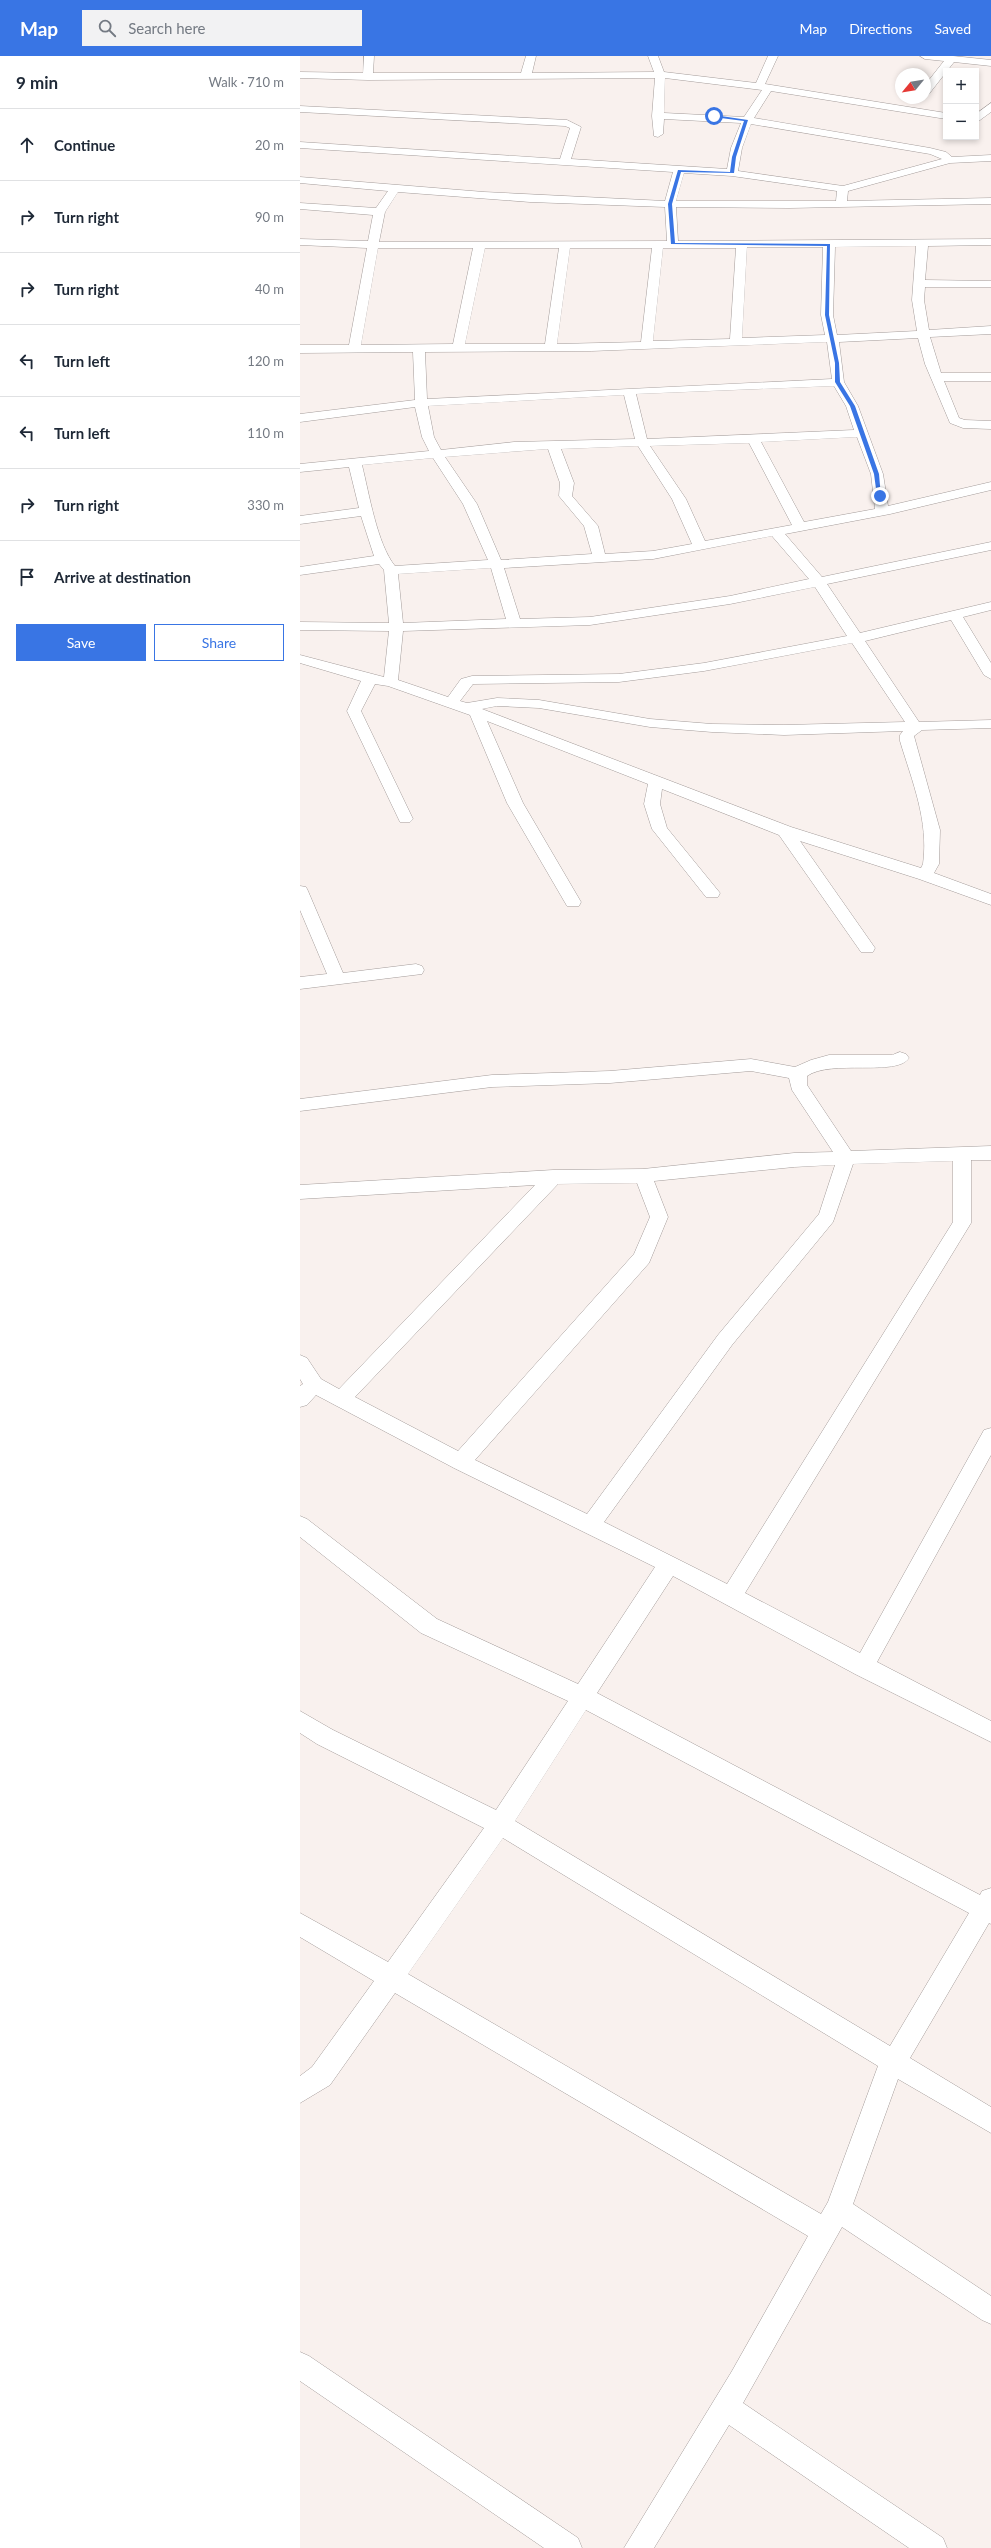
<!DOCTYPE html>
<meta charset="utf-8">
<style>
body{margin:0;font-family:Lato,sans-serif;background:#f2f2f3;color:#1f2937}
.controls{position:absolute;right:12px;top:12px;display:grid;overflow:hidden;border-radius:0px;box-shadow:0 2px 6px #0003}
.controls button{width:36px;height:36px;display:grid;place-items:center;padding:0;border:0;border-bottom:1px solid #e0e1e3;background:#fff;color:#1f2937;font:20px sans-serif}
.compass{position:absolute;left:595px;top:12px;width:36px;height:36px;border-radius:50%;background:#fff;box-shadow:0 2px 6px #0003;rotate:240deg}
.stop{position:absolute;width:12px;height:12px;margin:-9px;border:3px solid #3975e4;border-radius:50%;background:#fff}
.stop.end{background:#3975e4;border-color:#fff;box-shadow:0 1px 4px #0008}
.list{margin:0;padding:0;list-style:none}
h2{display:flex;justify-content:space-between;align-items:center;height:52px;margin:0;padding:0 16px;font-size:17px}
h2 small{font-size:13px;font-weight:400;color:#747a83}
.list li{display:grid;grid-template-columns:26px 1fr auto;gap:12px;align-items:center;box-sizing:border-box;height:72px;padding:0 16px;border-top:1px solid #e0e1e3}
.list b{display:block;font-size:15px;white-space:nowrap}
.list em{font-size:13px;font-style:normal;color:#747a83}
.actions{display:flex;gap:8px;padding:12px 16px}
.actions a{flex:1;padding:9px 0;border:1px solid #3975e4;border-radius:0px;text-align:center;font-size:14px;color:#3975e4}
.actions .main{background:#3975e4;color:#fff}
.icon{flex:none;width:22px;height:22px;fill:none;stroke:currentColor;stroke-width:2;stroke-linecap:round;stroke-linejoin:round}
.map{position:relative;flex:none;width:691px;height:2492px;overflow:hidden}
header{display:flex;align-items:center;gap:24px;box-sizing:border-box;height:56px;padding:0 20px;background:#3975e4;color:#fff}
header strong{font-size:19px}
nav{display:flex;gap:22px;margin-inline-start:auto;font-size:14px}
.search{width:280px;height:36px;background:#f2f2f3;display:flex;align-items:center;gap:10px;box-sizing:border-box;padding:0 14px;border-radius:0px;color:#747a83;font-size:15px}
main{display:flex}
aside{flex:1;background:#fff}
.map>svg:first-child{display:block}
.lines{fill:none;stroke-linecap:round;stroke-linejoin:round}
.minor-casing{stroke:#a49c9a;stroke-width:1}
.minor{fill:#fff;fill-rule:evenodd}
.route{fill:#3975e4}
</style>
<header>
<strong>Map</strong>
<div class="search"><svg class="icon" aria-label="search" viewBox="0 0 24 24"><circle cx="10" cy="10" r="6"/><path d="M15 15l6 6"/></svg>Search here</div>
<nav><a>Map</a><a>Directions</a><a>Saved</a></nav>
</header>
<main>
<aside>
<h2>9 min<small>Walk · 710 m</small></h2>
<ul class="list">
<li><svg class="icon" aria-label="ahead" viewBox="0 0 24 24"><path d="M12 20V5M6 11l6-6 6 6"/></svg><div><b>Continue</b></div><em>20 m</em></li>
<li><svg class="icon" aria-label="right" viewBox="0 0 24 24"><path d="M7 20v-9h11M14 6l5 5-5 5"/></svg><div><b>Turn right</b></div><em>90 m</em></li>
<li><svg class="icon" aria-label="right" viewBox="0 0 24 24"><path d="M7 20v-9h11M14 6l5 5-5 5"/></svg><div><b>Turn right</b></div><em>40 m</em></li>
<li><svg class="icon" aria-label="left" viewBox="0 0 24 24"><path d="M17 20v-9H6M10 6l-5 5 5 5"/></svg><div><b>Turn left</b></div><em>120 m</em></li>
<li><svg class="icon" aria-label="left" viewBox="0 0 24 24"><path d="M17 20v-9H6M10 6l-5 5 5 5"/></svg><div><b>Turn left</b></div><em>110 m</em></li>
<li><svg class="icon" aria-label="right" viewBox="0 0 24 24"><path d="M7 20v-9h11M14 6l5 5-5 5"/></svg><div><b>Turn right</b></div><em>330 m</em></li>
<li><svg class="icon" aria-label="arrive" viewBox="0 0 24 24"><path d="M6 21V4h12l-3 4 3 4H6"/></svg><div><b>Arrive at destination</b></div></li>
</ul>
<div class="actions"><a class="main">Save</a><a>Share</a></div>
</aside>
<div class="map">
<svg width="691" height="2492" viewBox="0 0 691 2492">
<rect width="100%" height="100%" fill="#f9f1ee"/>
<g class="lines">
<g class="minor-casing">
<g id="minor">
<path d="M64,0H74L73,17H221L226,0H236L232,17L354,16L348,0H358L364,16L456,27L468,0H478L465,28L646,57V63L471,35L454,62L630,92L646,96L652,101L691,99V105L650,107L548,135L547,145L691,142V148L489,152L376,151L378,185L691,183V189L628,190L625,224L691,225V231H625L624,244L629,274L691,270V278L630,281L641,317H691V325H644L659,362L665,364L691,365V373L663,372L650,367L625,308L618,282L539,286L544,326L558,350L583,418L588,450L691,426V434L590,458L485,478L522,521L691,486V494L527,528L560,577L691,546V554L663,561L691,607V623L684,619L651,564L565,585L619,666L691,664V672L622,674L614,680L640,774L639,808L634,817L691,838V849L619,823L500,785L575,892L573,896H561L479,779L362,733L360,748L367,772L420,837L418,841H406L352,773L344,748L348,728L187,665L223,747L281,846L279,850H267L207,747L170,659L88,630L75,628L61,655L113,763L110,766H100L47,655L61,625L0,607V599L84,621L89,575L0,574V566L89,567L84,514L79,508L0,519V511L74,500L61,460L0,468V460L59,452L49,411L0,416V408L129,395L122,381L115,351L0,366V358L115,344L113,296L0,297V289H49L67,192L0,189V183L68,185L73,159L0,153V147L76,152L88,135L0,127V121L184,136L365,145L373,116L0,92V86L260,103L270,72L265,70L0,56V50L267,64L281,71L271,103L427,113L431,92L441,67L364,63L363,78L358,81L354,80L352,60L355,22L68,24L0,22V16L63,17ZM365,22L462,34L444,61L364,57ZM451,68L630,98L642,103L543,130L438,115L442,92ZM384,117L432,120L537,135L536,145H376ZM98,136L230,146L365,151L367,185L79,186L85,156ZM616,190L612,244L617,275L537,279L533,259L535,191ZM447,191H523L521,259L525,279L442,282ZM78,192H173L153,288L61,289ZM185,192H259L245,288H165ZM270,192H352L341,286L257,288ZM363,192H436L430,283L353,285ZM527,286L532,323L127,343L125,296L291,295ZM534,330L546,350L554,374L347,383L336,338ZM324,339L335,383L214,386L141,394L134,381L128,350ZM557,381L571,418L575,453L504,466L461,386ZM449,387L492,469L405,485L386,443L350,390ZM338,390L372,443L392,488L353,495L305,498L298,470L272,440L274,427L261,393ZM248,393L260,427L259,440L284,470L292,498L201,504L177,448L145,401ZM133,402L163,448L188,504L95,510C77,488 69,437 62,409ZM472,480L509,523L430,540L290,561L220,563L204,512L353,503ZM191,512L206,563L103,567L98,518ZM515,531L547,580L404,607L319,618L172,620L161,623L148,641L98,624L103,575L290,569L430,548ZM552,587L605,666L484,669L412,668L350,663L239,644L197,642L167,647L160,645L173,628L319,626L404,615ZM197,650L239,652L350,671L412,676L484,679L603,675L600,679V685C612,725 629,765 623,808L621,812L491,771L182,653Z"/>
<polygon points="620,0 653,0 691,4 691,10 654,6 629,38 625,39 625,29 644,5 625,3"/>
<polygon points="691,47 691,56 676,67 676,58"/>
<polygon points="0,830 6,831 8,835 43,917 116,908 122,910 124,914 122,918 0,933 0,921 27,918 0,854"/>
<path d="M600,996L606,998L609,1002C597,1021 531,1003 507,1020V1029L551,1095L691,1090V1104H671V1167L445,1537L560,1597L684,1374L691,1372V1399L577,1606L691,1665V1686L555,1618L373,1520L297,1637L680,1839L682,1835L691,1832V1868L689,1867L610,2002L691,2051V2077L598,2023L553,2148L691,2240V2268L682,2264L542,2171L443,2347L643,2482L647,2492H609L429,2369L354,2492H324L432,2315L508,2180L95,1937L30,2029L0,2047V2020L12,2011L74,1925L0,1881V1857L88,1906L184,1772L17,1688L0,1677V1655L33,1674L196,1754L268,1645L121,1577L0,1481V1460L7,1463L137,1563L278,1628L355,1511L154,1412L16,1339L7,1349L0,1351V1330L3,1328L0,1323V1299L7,1302L21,1323L39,1333L235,1129L0,1143V1129L253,1114L343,1113L494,1097L533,1096L492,1034L489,1022L451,1015L310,1027L192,1031L0,1055V1043L192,1019L310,1015L451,1003L495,1011L511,1004L529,999H592ZM653,1105V1166L427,1528L304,1466L432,1289L533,1166L553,1108ZM535,1109L519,1158L418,1279L287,1458L175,1404L349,1207L368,1161L354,1125L494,1111ZM337,1127L350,1161L334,1198L158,1395L55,1341L258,1128ZM286,1654L669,1857L590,1990L215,1765ZM203,1782L578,2010L528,2146L521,2158L108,1918Z"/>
<polygon points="0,2296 9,2300 278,2482 282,2492 244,2492 0,2325"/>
</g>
</g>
<use href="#minor" class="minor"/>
</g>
<polygon class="route" points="414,59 448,64 436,101 434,117 381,116 372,148 375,187 530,188 529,259 539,307 540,326 555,350 579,418 581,441 577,440 574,418 550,350 535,326 535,307 525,259 527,190 371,188 368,148 378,114 430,116 432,101 444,65 413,61"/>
</svg>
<div class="controls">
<button>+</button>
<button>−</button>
</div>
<svg class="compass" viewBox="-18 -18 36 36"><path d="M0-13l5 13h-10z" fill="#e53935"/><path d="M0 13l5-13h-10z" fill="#747a83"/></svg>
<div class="stop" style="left:414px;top:60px"></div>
<div class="stop end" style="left:580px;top:440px"></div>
</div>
</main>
